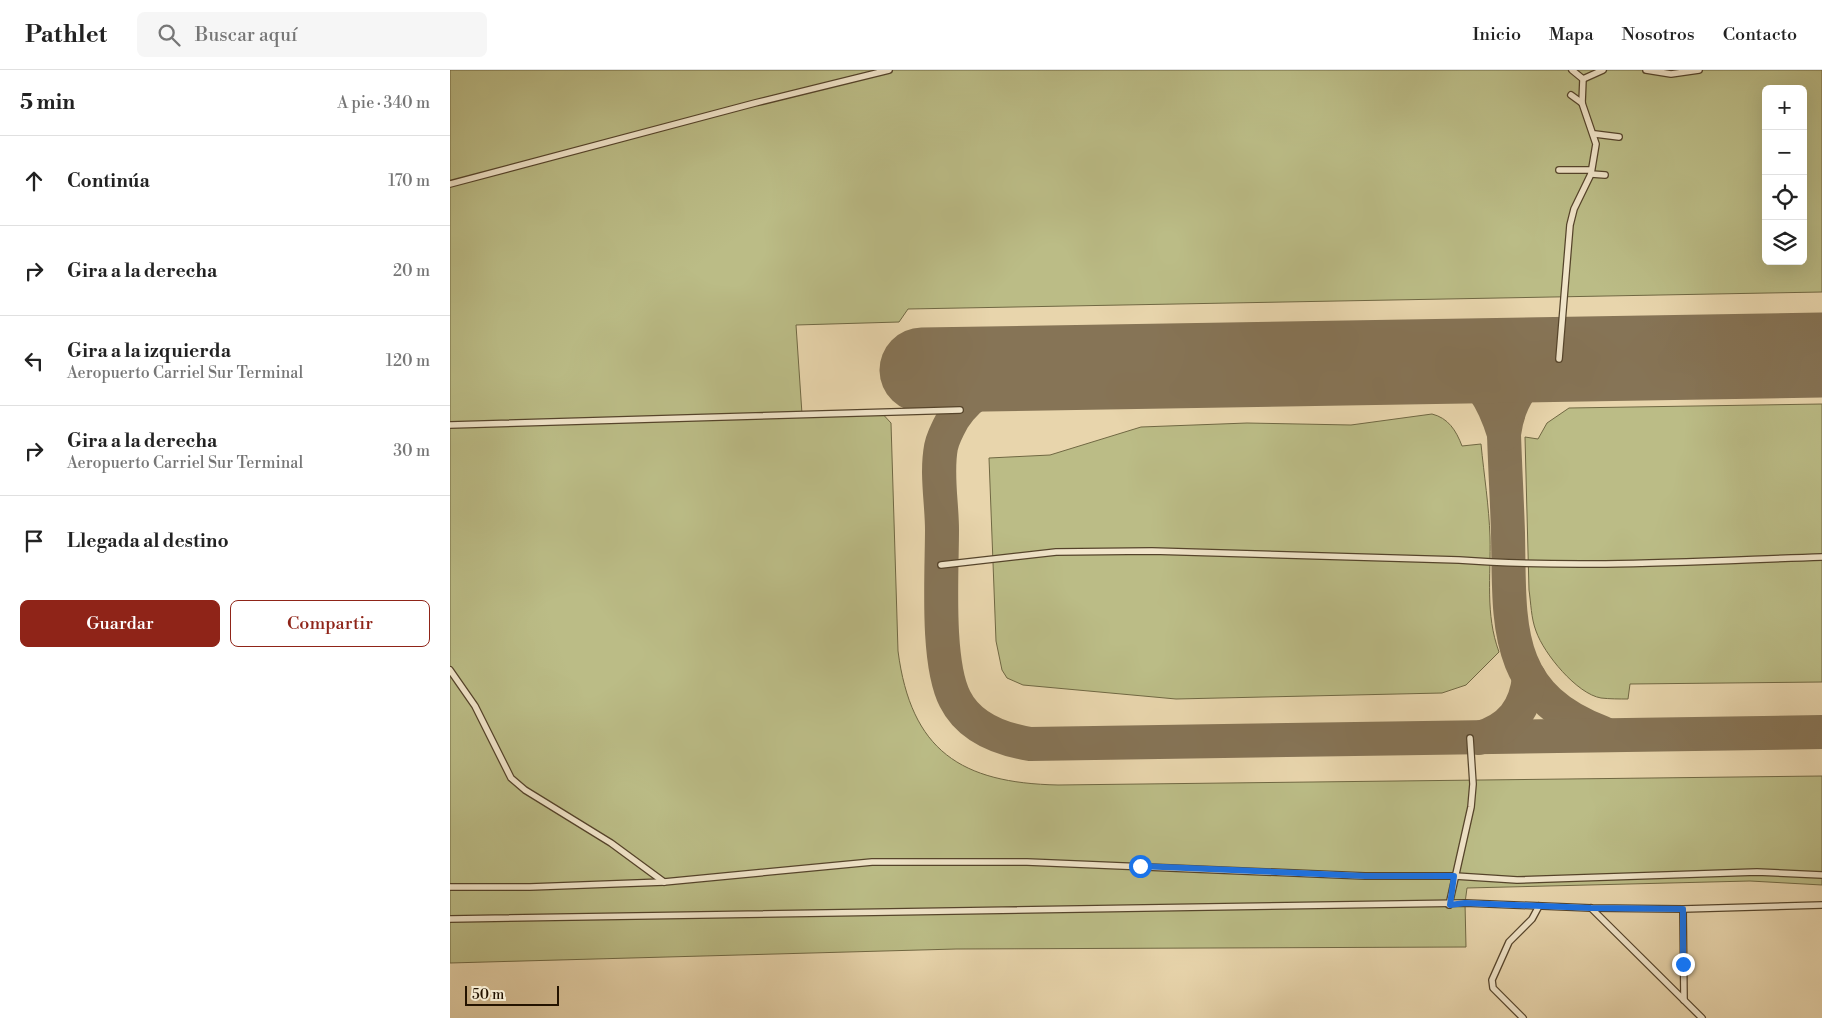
<!DOCTYPE html>
<html lang="es">
<meta charset="utf-8">
<style>
body{margin:0;font-family:"Libre Bodoni",serif;background:#f6f6f6;color:#222}
.controls{position:absolute;right:15px;top:15px;display:grid;overflow:hidden;border-radius:8px;box-shadow:0 5px 20px #0002}
.controls button{width:45px;height:45px;display:grid;place-items:center;padding:0;border:0;border-bottom:1px solid #e0e0e0;background:#fff;color:#222;font:25px sans-serif}
.scale{position:absolute;left:15px;bottom:12px;width:94px;box-sizing:border-box;padding-left:5px;border:2px solid #241300;border-top:0;font-size:14px;line-height:18px;white-space:nowrap;color:#241300;-webkit-text-stroke:4px #f0e4c9;paint-order:stroke}
.stop{position:absolute;width:15px;height:15px;margin:-11px;border:4px solid #1a73e8;border-radius:50%;background:#fff}
.stop.end{background:#1a73e8;border-color:#fff;box-shadow:0 1px 5px #0008}
.list{margin:0;padding:0;list-style:none}
h2{display:flex;justify-content:space-between;align-items:center;height:65px;margin:0;padding:0 20px;font-size:21px}
h2 small{font-size:16px;font-weight:400;color:#767676}
.list li{display:grid;grid-template-columns:32px 1fr auto;gap:15px;align-items:center;box-sizing:border-box;height:90px;padding:0 20px;border-top:1px solid #e0e0e0}
.list b{display:block;font-size:19px;white-space:nowrap}
.list p{margin:0;font-size:16px;white-space:nowrap;color:#767676}
.list em{font-size:16px;font-style:normal;color:#767676}
.actions{display:flex;gap:10px;padding:15px 20px}
.actions a{flex:1;padding:11px 0;border:1px solid #8f2418;border-radius:8px;text-align:center;font-size:18px;color:#8f2418}
.actions .main{background:#8f2418;color:#fff}
.icon{flex:none;width:28px;height:28px;fill:none;stroke:currentColor;stroke-width:2;stroke-linecap:round;stroke-linejoin:round}
.map{position:relative;flex:none;width:1372px;height:948px;overflow:hidden}
header{display:flex;align-items:center;gap:30px;box-sizing:border-box;height:70px;padding:0 25px;background:#fff;border-bottom:1px solid #e0e0e0}
header strong{font-size:24px}
nav{display:flex;gap:28px;margin-inline-start:auto;font-size:18px}
.search{width:350px;height:45px;background:#f6f6f6;display:flex;align-items:center;gap:12px;box-sizing:border-box;padding:0 18px;border-radius:8px;color:#767676;font-size:19px}
main{display:flex}
aside{flex:1;background:#fff}
.map>svg:first-child{display:block}
.green{fill:#bbbc86;stroke:#706843;fill-rule:evenodd}
.lines{fill:none;stroke-linecap:round;stroke-linejoin:round}
.taxiway{stroke:#867456;stroke-width:34}
.runway{stroke:#867456;stroke-width:85}
.service-casing{stroke:#55442b;stroke-width:8}
.service{stroke:#f0e4c9;stroke-width:5.5}
.route{stroke:#1a73e8;stroke-width:6}
</style>
<header>
<strong>Pathlet</strong>
<div class="search"><svg class="icon" aria-label="search" viewBox="0 0 24 24"><circle cx="10" cy="10" r="6"/><path d="M15 15l6 6"/></svg>Buscar aquí</div>
<nav><a>Inicio</a><a>Mapa</a><a>Nosotros</a><a>Contacto</a></nav>
</header>
<main>
<aside>
<h2>5 min<small>A pie · 340 m</small></h2>
<ul class="list">
<li><svg class="icon" aria-label="ahead" viewBox="0 0 24 24"><path d="M12 20V5M6 11l6-6 6 6"/></svg><div><b>Continúa</b></div><em>170 m</em></li>
<li><svg class="icon" aria-label="right" viewBox="0 0 24 24"><path d="M7 20v-9h11M14 6l5 5-5 5"/></svg><div><b>Gira a la derecha</b></div><em>20 m</em></li>
<li><svg class="icon" aria-label="left" viewBox="0 0 24 24"><path d="M17 20v-9H6M10 6l-5 5 5 5"/></svg><div><b>Gira a la izquierda</b><p>Aeropuerto Carriel Sur Terminal</p></div><em>120 m</em></li>
<li><svg class="icon" aria-label="right" viewBox="0 0 24 24"><path d="M7 20v-9h11M14 6l5 5-5 5"/></svg><div><b>Gira a la derecha</b><p>Aeropuerto Carriel Sur Terminal</p></div><em>30 m</em></li>
<li><svg class="icon" aria-label="arrive" viewBox="0 0 24 24"><path d="M6 21V4h12l-3 4 3 4H6"/></svg><div><b>Llegada al destino</b></div></li>
</ul>
<div class="actions"><a class="main">Guardar</a><a>Compartir</a></div>
</aside>
<div class="map">
<svg width="1372" height="948" viewBox="0 0 1372 948">
<rect width="100%" height="100%" fill="#e8d5ac"/>
<filter id="stains"><feTurbulence type="fractalNoise" baseFrequency=".004" numOctaves="4"/><feColorMatrix values="0 0 0 0 .2 0 0 0 0 .09 0 0 0 0 .02 0 0 0 .5 -.17"/></filter>
<radialGradient id="worn" r=".72"><stop offset=".6" stop-color="#630" stop-opacity="0"/><stop offset="1" stop-color="#630" stop-opacity=".3"/></radialGradient>
<g class="green">
<path d="M0,0H1372V222L458,239L449,252L346,255L352,344L429,340L441,353L448,581C461,681 511,713 608,715L1372,706V815L1300,811L1017,818L1015,833L1016,877L506,879L0,893ZM1316,19H1353V191H1316Z"/>
<path d="M1372,334V612L1180,614L1178,629C1169,629 1160,629 1151,628C1127,624 1094,584 1086,561C1081,548 1081,533 1079,520L1075,367L1088,369L1097,353L1119,338Z"/>
<path d="M982,344C998,348 1006,360 1012,376L1031,374C1034,405 1039,436 1040,467C1041,506 1035,544 1049,582L1016,615L992,623L726,629L573,615L557,608L552,600L546,571L539,388L600,385L691,357L797,353L901,355Z"/>
</g>
<g class="lines">
<g class="taxiway">
<path d="M1116,289L1105,286C1075,309 1059,326 1054,364C1055,397 1057,430 1058,463C1060,553 1051,625 1153,663"/>
<path d="M981,292L994,288C1028,301 1044,331 1054,364"/>
<path d="M584,298C552,308 522,319 503,349C498,358 493,367 491,377C486,404 492,433 492,460C492,503 486,592 505,629C519,657 550,669 580,674L1372,662"/>
<path d="M1029,668C1060,659 1076,639 1079,607"/>
</g>
<polyline class="runway" points="472,300 1372,285"/>
<g class="service-casing">
<g id="service">
<polyline points="1196,0 1221,4 1249,0"/>
<polyline points="1133,9 1153,0"/>
<polyline points="1121,25 1132,33"/>
<polyline points="1145,64 1169,67"/>
<polyline points="1109,100 1141,100"/>
<polyline points="1141,104 1155,105"/>
<polyline points="0,114 305,33 439,0"/>
<polyline points="1109,289 1120,155 1124,139 1141,104 1146,74 1132,33 1133,9 1122,0"/>
<polyline points="0,355 510,340"/>
<path d="M491,495L606,482L702,481L1009,490C1129,499 1251,491 1372,487"/>
<polyline points="0,600 25,636 61,708 75,720 161,773 214,812"/>
<polyline points="0,817 80,817 214,812 422,792 577,792 915,806 1005,806 1067,810 1307,802 1372,805"/>
<polyline points="999,835 1021,737 1023,714 1020,668"/>
<polyline points="1141,838 1252,948"/>
<polyline points="1233,839 1234,930"/>
<polyline points="0,849 1015,833 1141,838 1233,839 1372,835"/>
<polyline points="1073,948 1043,918 1042,910 1059,872 1082,849 1089,836"/>
</g>
</g>
<use href="#service" class="service"/>
</g>
<g class="lines">
<polyline class="route" points="690,796 915,806 1004,806 1000,835 1015,833 1141,838 1233,839 1233,894"/>
</g>
<rect width="100%" height="100%" filter="url(#stains)"/>
<rect width="100%" height="100%" fill="url(#worn)"/>
</svg>
<div class="controls">
<button>+</button>
<button>−</button>
<button><svg class="icon" aria-label="locate" viewBox="0 0 24 24"><circle cx="12" cy="12" r="6"/><path d="M12 2v4M12 18v4M2 12h4M18 12h4"/></svg></button>
<button><svg class="icon" aria-label="layers" viewBox="0 0 24 24"><path d="M12 4l9 5-9 5-9-5zM3 14l9 5 9-5"/></svg></button>
</div>
<div class="scale">50 m</div>
<div class="stop" style="left:690px;top:796px"></div>
<div class="stop end" style="left:1233px;top:894px"></div>
</div>
</main>
